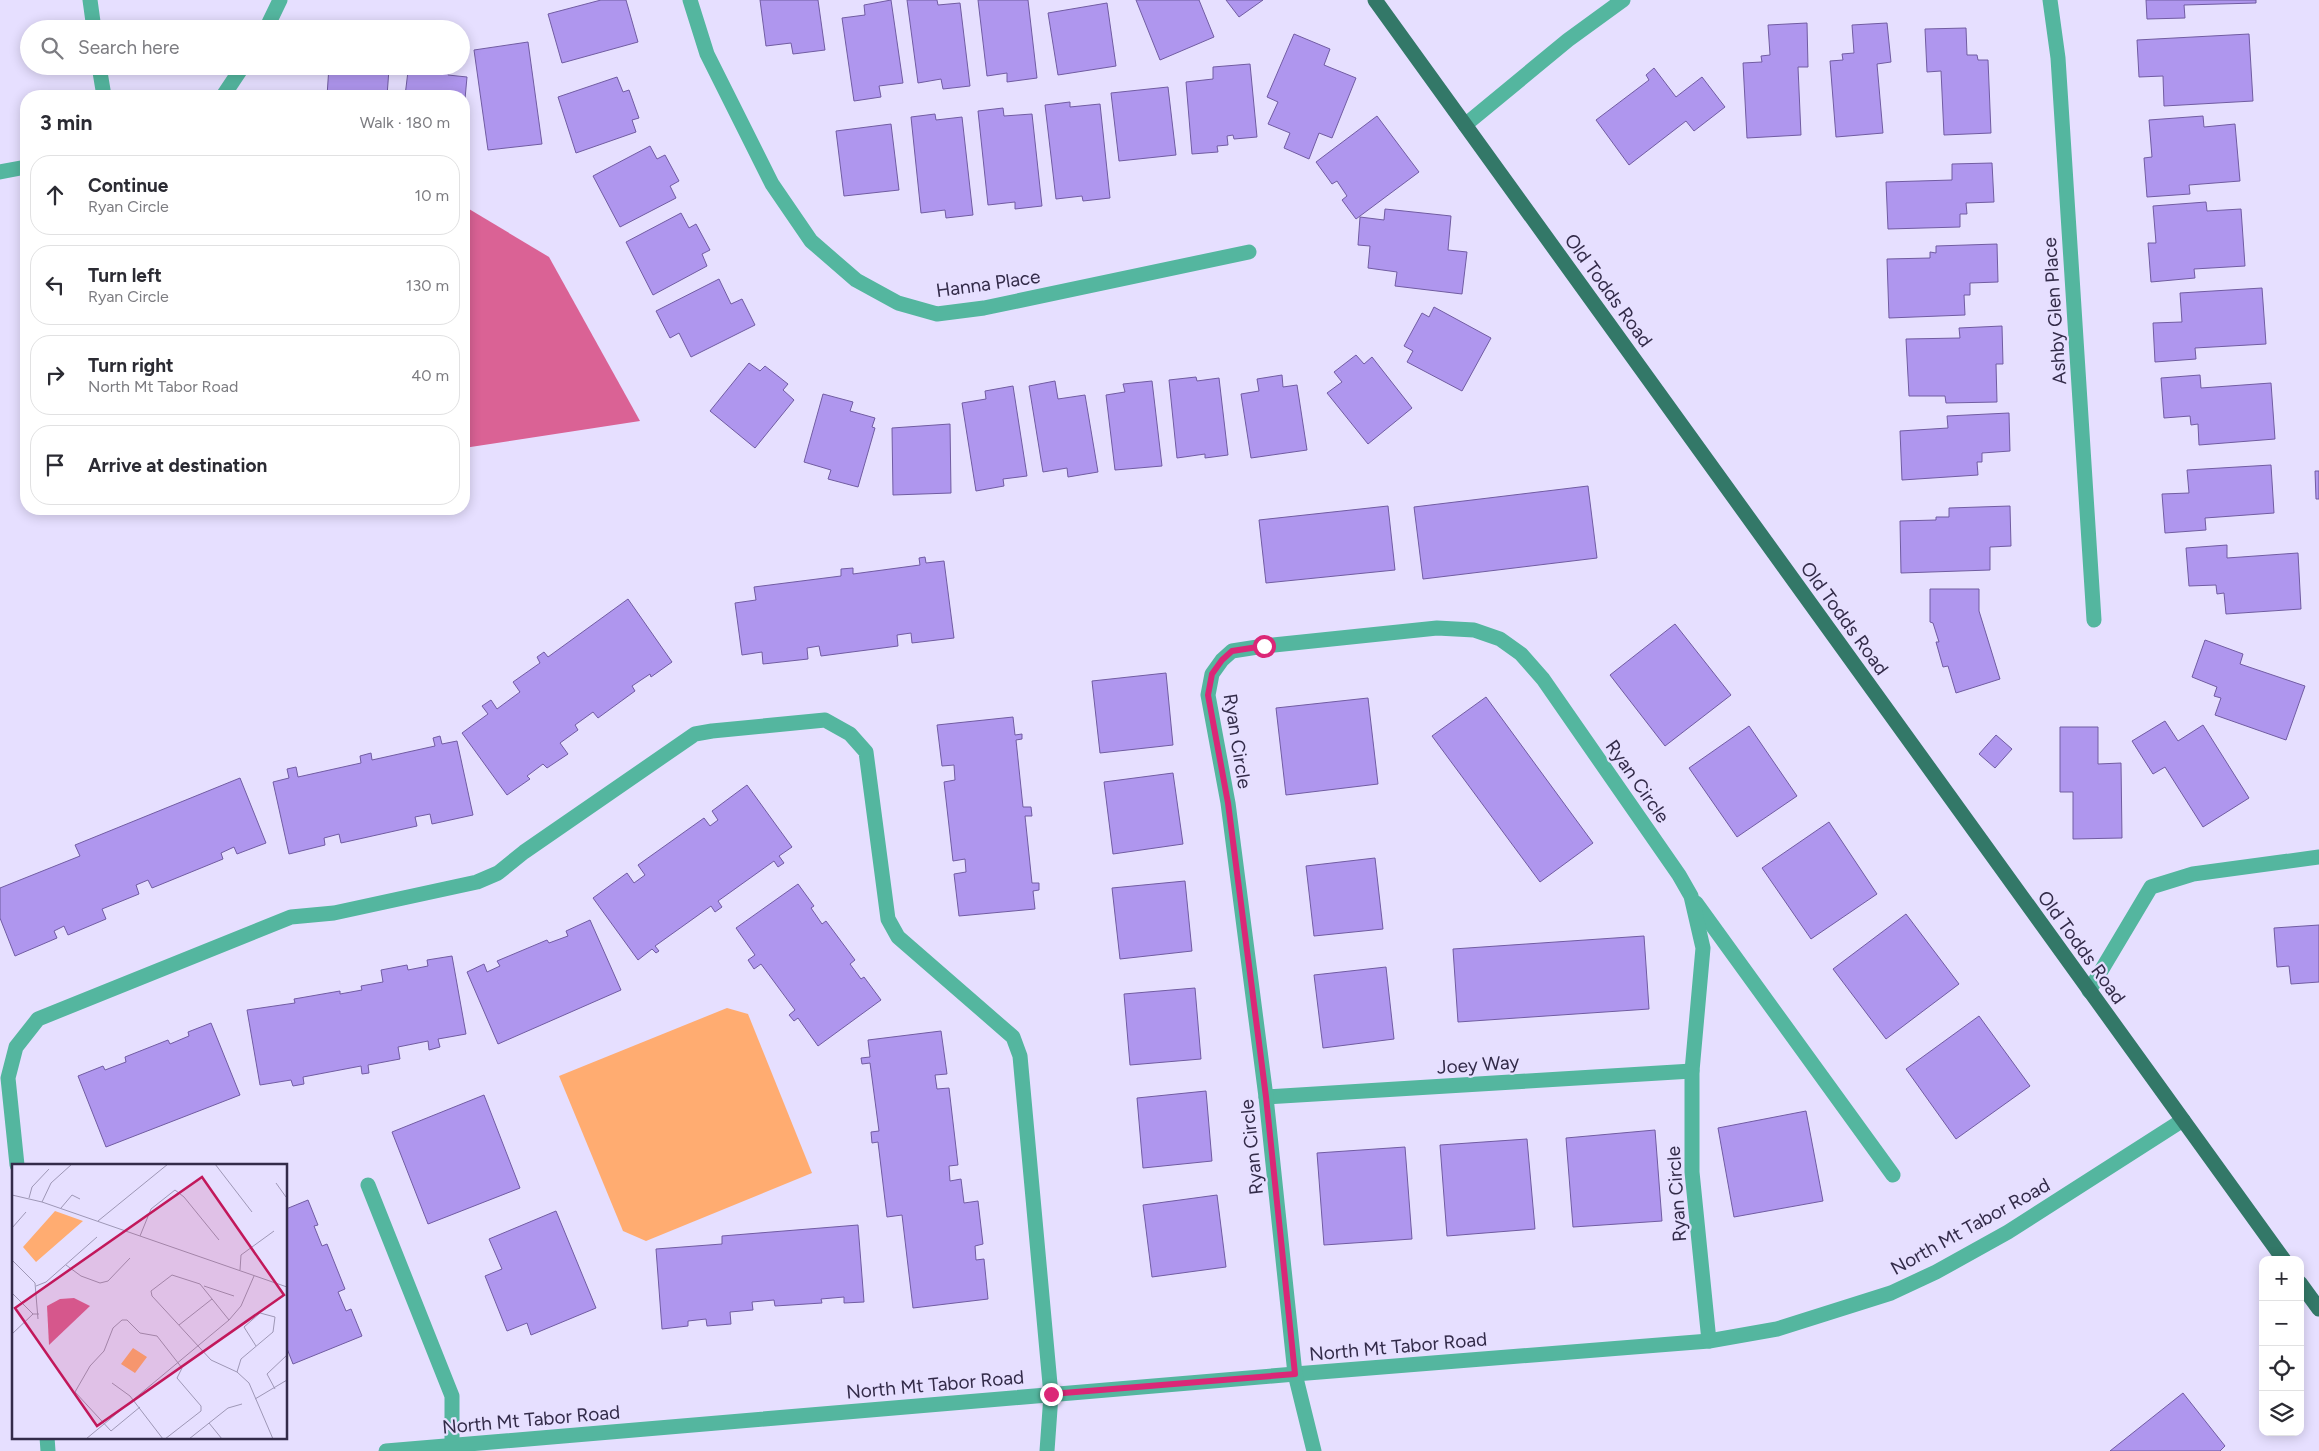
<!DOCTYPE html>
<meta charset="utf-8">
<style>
body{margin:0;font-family:Figtree,sans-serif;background:#f2f2f3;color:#2b2b33}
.controls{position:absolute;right:15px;bottom:15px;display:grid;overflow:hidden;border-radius:10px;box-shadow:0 2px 12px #0003}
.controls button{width:45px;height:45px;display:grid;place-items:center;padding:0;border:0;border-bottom:1px solid #e1e1e2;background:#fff;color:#2b2b33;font:25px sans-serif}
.stop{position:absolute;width:15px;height:15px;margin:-11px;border:4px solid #db2777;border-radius:50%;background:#fff}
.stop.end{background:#db2777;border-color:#fff;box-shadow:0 1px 5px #0008}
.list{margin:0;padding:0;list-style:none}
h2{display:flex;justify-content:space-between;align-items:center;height:65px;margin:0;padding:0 20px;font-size:21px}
h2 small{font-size:16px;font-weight:400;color:#7c7c81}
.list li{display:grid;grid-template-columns:32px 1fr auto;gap:15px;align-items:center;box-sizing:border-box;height:80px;margin:0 10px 10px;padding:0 10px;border:1px solid #e1e1e2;border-radius:20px}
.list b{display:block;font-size:19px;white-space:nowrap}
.list p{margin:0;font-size:16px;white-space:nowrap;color:#7c7c81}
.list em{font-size:16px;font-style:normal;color:#7c7c81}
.icon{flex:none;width:28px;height:28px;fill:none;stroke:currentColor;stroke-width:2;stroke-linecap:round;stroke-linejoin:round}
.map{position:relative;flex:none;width:2319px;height:1451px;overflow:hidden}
.search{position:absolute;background:#fff;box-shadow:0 2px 12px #0003;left:20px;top:20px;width:450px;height:55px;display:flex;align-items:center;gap:12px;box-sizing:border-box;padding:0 18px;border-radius:28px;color:#7c7c81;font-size:19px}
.panel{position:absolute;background:#fff;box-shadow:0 2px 12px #0003;left:20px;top:90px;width:450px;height:425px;border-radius:20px}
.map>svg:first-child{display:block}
.green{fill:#ffac71}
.water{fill:#da6295}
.building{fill:#af96ee;stroke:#715ca2}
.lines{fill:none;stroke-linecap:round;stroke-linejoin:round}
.minor{stroke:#54b69f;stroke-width:15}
.major{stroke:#337868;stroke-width:15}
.route{stroke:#db2777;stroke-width:6}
.labels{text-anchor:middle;stroke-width:4.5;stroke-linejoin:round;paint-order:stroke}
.street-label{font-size:19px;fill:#332b49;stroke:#e6dfff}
.inset-road{fill:none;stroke:#9e97b6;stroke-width:1}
.view{fill:#c2185b;fill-opacity:0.15;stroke:#c2185b;stroke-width:2.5}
.inset-edge{fill:none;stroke:#332b49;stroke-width:2.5}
</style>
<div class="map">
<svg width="2319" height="1451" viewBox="0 0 2319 1451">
<rect width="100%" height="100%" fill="#e6dfff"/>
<polygon class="green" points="727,1008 748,1014 812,1173 646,1241 623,1231 559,1076"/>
<polygon class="water" points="464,206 549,257 640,421 464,448"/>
<g class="building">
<polygon points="601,0 626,0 638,42 562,63 548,14"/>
<polygon points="760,0 818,0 825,50 793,54 791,43 766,46"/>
<polygon points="891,0 903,83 879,86 881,97 854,101 842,18 865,15 864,5"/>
<polygon points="907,0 937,0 938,5 960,3 970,86 943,89 941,79 918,83"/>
<polygon points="978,0 1028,0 1037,78 1007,82 1007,73 987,76"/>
<polygon points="1136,0 1199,0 1214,37 1160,60"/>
<polygon points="1226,0 1263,0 1239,17"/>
<polygon points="2146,0 2256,0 2256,3 2184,5 2185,18 2147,19"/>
<polygon points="1107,3 1116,66 1058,75 1048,13"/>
<polygon points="1807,23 1808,67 1798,67 1801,135 1747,138 1743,63 1762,62 1761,56 1770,55 1768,25"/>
<polygon points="1887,23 1891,62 1877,64 1883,133 1836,137 1830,61 1843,60 1842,54 1854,53 1852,25"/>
<polygon points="1966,28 1967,55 1977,55 1978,60 1988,60 1991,133 1944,135 1941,71 1927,72 1925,29"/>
<polygon points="1294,34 1330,49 1324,65 1356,78 1332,138 1319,133 1309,159 1284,148 1290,133 1268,124 1278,102 1267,97"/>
<polygon points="2249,34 2253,101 2164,106 2163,76 2139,77 2137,40"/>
<polygon points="528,42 542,144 488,150 474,50"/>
<polygon points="1250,64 1257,137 1234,139 1233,135 1227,136 1228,145 1217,146 1218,152 1192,154 1186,82 1213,79 1213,67"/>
<polygon points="329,66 374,66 389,69 387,96 327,96"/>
<polygon points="421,66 449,66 448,75 467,77 464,110 464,96 405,96 408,71 420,72"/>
<polygon points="1654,68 1676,97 1702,77 1725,107 1694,131 1686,121 1629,165 1596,120 1649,80 1646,75"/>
<polygon points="617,77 623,92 629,90 639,118 632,120 636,132 576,153 558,97"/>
<polygon points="1168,87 1176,155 1119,161 1111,93"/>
<polygon points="1070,102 1070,107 1100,104 1110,198 1083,201 1082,196 1056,199 1045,105"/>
<polygon points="1003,108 1004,116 1032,114 1042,206 1015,209 1015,202 988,205 978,111"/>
<polygon points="935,114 936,120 962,117 973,215 946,218 945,210 921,213 911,117"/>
<polygon points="1377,116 1419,172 1356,219 1342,200 1347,196 1337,181 1332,184 1316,162"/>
<polygon points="2203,116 2204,127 2235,124 2240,181 2189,185 2190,194 2147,197 2144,158 2152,157 2149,120"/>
<polygon points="891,124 899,190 844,196 836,131"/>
<polygon points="650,146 657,159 665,155 679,181 670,186 676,198 620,227 593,176"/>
<polygon points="1992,163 1994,202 1966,203 1967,214 1960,214 1960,227 1888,229 1886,182 1952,180 1952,164"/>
<polygon points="2206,202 2207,211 2241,209 2245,266 2194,269 2195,278 2151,282 2148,243 2156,243 2153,206"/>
<polygon points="1385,209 1451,216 1448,250 1467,252 1462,294 1395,286 1397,272 1368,268 1370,246 1358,245 1360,217 1384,220"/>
<polygon points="681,213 689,228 696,224 710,250 702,254 707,266 653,295 626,242"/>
<polygon points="1997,244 1998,282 1970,283 1970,295 1964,295 1965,315 1889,318 1887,259 1930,258 1930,252 1936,253 1936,246"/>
<polygon points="719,279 731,304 742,299 755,325 691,357 679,333 670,338 656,311"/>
<polygon points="2262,288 2266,344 2195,348 2196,359 2155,362 2153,323 2182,322 2180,293"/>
<polygon points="1434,307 1491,338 1462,391 1407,362 1413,351 1404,346 1422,313 1429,317"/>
<polygon points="2002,326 2003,364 1996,364 1997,402 1946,403 1945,396 1909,396 1906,339 1960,338 1959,328"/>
<polygon points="1356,355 1364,364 1372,357 1412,408 1368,444 1327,393 1342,382 1334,372"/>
<polygon points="749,363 760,371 765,366 788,384 783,390 794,400 755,448 710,411"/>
<polygon points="1282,375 1283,387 1297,385 1307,450 1251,458 1241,394 1259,391 1257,379"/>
<polygon points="2200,375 2201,388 2271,383 2275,439 2199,445 2198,424 2191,425 2190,416 2164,418 2161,378"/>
<polygon points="1196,377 1197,381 1219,378 1228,455 1205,458 1205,454 1177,458 1169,380"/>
<polygon points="1055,381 1058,399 1085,395 1098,472 1068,477 1067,468 1043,472 1029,386"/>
<polygon points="1152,381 1162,466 1115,470 1106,395 1125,392 1123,384"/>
<polygon points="1013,386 1027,476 1003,479 1004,486 976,491 962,403 986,399 985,391"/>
<polygon points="823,394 853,402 850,411 875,418 872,427 875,428 858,487 828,479 831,470 804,462"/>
<polygon points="2009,413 2010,451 1982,453 1982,462 1977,462 1978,475 1902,480 1900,431 1948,428 1947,416"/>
<polygon points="950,424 951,493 893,495 892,428"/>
<polygon points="2271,465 2274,513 2205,518 2206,530 2165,533 2162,494 2189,493 2187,470"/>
<polygon points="2315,471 2319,471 2319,499 2316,499"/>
<polygon points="1588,486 1597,558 1423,579 1414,507"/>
<polygon points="1388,506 1395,570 1266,583 1259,520"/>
<polygon points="2010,506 2011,546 1990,547 1990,570 1901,573 1900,521 1936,520 1936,517 1949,517 1949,508"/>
<polygon points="2227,545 2227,558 2298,553 2301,609 2226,614 2224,593 2217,594 2216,585 2189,586 2186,548"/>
<polygon points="925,557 926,563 944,561 954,638 912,643 911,633 897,635 898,646 821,656 819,646 807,648 808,659 763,664 762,652 742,655 735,603 756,600 754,587 841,576 841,569 853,568 853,574 920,565 919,558"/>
<polygon points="1930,589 1979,589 1979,611 2000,679 1956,693 1948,666 1943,667 1936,642 1939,642 1933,623 1930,622"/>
<polygon points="628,599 672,662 651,677 650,674 632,686 635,691 598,718 593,712 575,725 578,730 560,743 568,754 547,768 543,764 527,776 530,779 507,795 462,733 488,714 482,706 491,700 497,709 520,692 513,682 540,663 537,657 544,652 548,657"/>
<polygon points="1675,624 1731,695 1665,746 1610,675"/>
<polygon points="2205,640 2243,654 2240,664 2305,686 2286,740 2215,715 2221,698 2214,696 2217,687 2192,677"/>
<polygon points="1166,673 1173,745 1100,753 1092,681"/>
<polygon points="1486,697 1593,843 1540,882 1432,736"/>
<polygon points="1368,698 1378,784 1286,795 1276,708"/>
<polygon points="1013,717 1015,735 1022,734 1022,739 1016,740 1023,807 1031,807 1032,816 1025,816 1032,883 1039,883 1039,890 1033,891 1035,909 959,916 954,874 966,872 965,859 953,861 944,782 955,780 954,765 942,766 937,725"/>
<polygon points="2165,721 2178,741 2203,725 2249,798 2203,827 2165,767 2153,774 2132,741"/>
<polygon points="1749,726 1797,796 1737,837 1689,768"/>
<polygon points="2060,727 2098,727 2098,764 2121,763 2122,838 2073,839 2073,792 2060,792"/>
<polygon points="1996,735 2012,749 1995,768 1979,754"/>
<polygon points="440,736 442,744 457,741 473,815 432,824 430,814 415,817 417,826 341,843 339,834 324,838 325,845 289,854 273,782 289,778 287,769 296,767 298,777 361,763 360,756 371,753 372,760 435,746 433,738"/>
<polygon points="1173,773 1183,844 1113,854 1104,782"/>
<polygon points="240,778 266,843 237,854 234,847 221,853 223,859 152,888 148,880 136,885 139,894 102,909 106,919 68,935 64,926 54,931 57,938 15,956 0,918 0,888 80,856 75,845"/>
<polygon points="747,785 792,847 779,856 784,863 778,867 774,861 718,901 722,907 715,912 711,906 655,946 659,951 656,953 652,949 638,960 593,898 627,873 634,883 645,875 638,865 704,818 710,826 718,820 712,811"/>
<polygon points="1829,822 1877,894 1811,939 1762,868"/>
<polygon points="1375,858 1383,929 1314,936 1306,866"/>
<polygon points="1185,881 1192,951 1120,959 1112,888"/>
<polygon points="798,884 814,906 811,908 822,924 826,921 855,960 850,964 861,979 864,977 881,1000 818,1046 798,1018 794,1021 789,1015 795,1010 761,964 754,969 748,960 755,955 736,928"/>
<polygon points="1906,914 1959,984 1886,1039 1833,969"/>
<polygon points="590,920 621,990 498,1044 467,972 484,964 487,972 500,966 497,961 547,940 549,943 568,936 566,931"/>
<polygon points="2319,925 2319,982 2291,984 2289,966 2277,967 2274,928"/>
<polygon points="1644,936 1649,1009 1458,1022 1453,949"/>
<polygon points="452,956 466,1034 438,1039 440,1047 429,1050 428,1041 398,1047 400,1059 368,1065 369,1073 362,1074 361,1066 303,1077 304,1084 293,1086 291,1080 260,1085 247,1010 295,1003 294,999 340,991 340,994 362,990 361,986 383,982 381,970 407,965 408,970 428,966 427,960"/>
<polygon points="1386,967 1394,1039 1323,1048 1314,975"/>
<polygon points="1195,988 1201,1059 1130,1065 1124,994"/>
<polygon points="1979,1016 2030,1086 1956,1139 1906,1069"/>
<polygon points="211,1023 240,1095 106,1147 78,1076 103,1066 105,1070 126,1062 125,1057 168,1040 170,1044 189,1036 188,1032"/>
<polygon points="941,1031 947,1074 935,1075 937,1089 949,1088 958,1165 949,1166 950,1181 961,1179 964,1203 978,1201 983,1244 975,1246 976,1260 984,1259 988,1299 913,1308 902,1215 887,1217 878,1142 872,1143 871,1132 879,1131 870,1063 862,1064 861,1058 870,1057 868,1040"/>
<polygon points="1206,1091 1212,1161 1143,1168 1137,1098"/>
<polygon points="484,1095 520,1188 428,1224 392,1132"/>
<polygon points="1806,1111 1823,1201 1734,1217 1718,1128"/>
<polygon points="1655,1130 1662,1221 1573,1227 1566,1138"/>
<polygon points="1527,1139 1535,1229 1447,1236 1440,1145"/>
<polygon points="1405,1147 1412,1239 1324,1245 1317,1153"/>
<polygon points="1217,1195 1226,1267 1152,1277 1143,1205"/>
<polygon points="308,1200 318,1225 314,1226 322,1246 327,1244 345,1289 338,1292 346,1311 351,1309 362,1336 293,1364 286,1346 286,1209"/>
<polygon points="556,1211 596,1308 531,1335 527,1323 507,1331 485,1276 502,1269 489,1239"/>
<polygon points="858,1225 864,1302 844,1303 844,1297 821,1299 822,1303 775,1306 774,1300 752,1302 753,1310 730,1312 731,1324 707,1326 706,1319 688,1321 688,1326 662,1329 656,1249 722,1244 722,1236"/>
<polygon points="2183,1393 2225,1446 2220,1451 2110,1451"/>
</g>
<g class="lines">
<g class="minor">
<polyline points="90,0 94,29"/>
<polyline points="690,0 707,54 772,184 811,241 856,280 898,303 937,314 984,308 1249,252"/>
<polyline points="2050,0 2058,58 2094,620"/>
<polyline points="266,29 280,0"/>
<polyline points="99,66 104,96"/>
<polyline points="223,96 243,66"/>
<polyline points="1465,125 1568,40 1623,0"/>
<polyline points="0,172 26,167"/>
<polyline points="1696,903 1893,1175"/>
<polyline points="2089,991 2151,887 2193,874 2319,857"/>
<polyline points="1266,1097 1692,1071"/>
<polyline points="17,1165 8,1078 16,1047 38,1019 291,917 334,913 477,882 498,873 524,852 695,734 712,731 825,720 850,734 866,752 888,919 898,937 1013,1037 1020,1056 1051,1395 1047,1451"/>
<polyline points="368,1185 452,1396 452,1451"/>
<polyline points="47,1437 48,1451"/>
<polyline points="386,1451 1295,1374 1709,1341 1777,1329 1891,1293 1936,1272 2008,1232 2183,1120"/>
<polyline points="1314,1451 1295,1374 1266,1097 1228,803 1208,695 1212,674 1222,660 1232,651 1264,646 1437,628 1474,630 1500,639 1521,654 1543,679 1679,875 1691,896 1703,948 1692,1071 1692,1172 1709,1341"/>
</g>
<g class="major">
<polyline points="1375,0 2284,1260"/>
<polyline points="2300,1283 2319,1309"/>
</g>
</g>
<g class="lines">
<polyline class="route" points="1051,1394 1295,1374 1266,1097 1228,803 1208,695 1212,674 1222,660 1232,651 1264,646"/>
</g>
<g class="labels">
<g class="street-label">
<text transform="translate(988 283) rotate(-8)" y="7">Hanna Place</text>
<text transform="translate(1609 290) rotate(54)" y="7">Old Todds Road</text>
<text transform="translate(2054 311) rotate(-94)" y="7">Ashby Glen Place</text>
<text transform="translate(1845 618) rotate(54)" y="7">Old Todds Road</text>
<text transform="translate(1238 741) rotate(81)" y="7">Ryan Circle</text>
<text transform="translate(1638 781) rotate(55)" y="7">Ryan Circle</text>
<text transform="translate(2082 947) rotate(54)" y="7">Old Todds Road</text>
<text transform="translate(1478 1064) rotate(-4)" y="7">Joey Way</text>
<text transform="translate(1251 1147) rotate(-96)" y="7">Ryan Circle</text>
<text transform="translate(1676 1194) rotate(-94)" y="7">Ryan Circle</text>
<text transform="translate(1970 1226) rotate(-29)" y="7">North Mt Tabor Road</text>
<text transform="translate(1398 1346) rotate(-5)" y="7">North Mt Tabor Road</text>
<text transform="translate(935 1384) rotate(-5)" y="7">North Mt Tabor Road</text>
<text transform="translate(531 1419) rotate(-5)" y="7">North Mt Tabor Road</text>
</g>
</g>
<g transform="translate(12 1164)">
<rect width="275" height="275" fill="#e6dfff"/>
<path d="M43,47L71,57L24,98L11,83ZM121,184L135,193L123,209L109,200Z" fill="#ffac71"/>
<path d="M62,134L78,142L37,181L35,142L48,135Z" fill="#da6295"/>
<path class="inset-road" d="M203,0L240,48M264,19L274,33M0,31L30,38L275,123M17,34L20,23L37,5M30,38L39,19L60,0M49,44L60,31L68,35M86,57L156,0M0,64L14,48M128,72L139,45L163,26L172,33L207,76M0,96L23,119L26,155M54,101L69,112L88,119L96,117L118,94M228,106L229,91L262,67M24,122L34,118L85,73M192,122L222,132M0,129L21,150H27M217,156L188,120L160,111L139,127L140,132L199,196L225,208L237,219L261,275M167,161L200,135M0,170L21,150M225,208L229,195L261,168L263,153L248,149L232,163L244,182M100,219L118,232L151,275M263,225L255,210L275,191M243,235L275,216M128,243L99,267L63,228L78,202L92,187L101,164L110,156H115L128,169L145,172L170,204L165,214L189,242V247L153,275M197,259L210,275M74,275L217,156L229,142L242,112M177,275L216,244L230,240"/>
<path class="view" d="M190,13L272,131L85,262L3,144Z"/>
<rect width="275" height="275" class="inset-edge"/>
</g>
</svg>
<div class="controls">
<button>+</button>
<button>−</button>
<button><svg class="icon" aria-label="locate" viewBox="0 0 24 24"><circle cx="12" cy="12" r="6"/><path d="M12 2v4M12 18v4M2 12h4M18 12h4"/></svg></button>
<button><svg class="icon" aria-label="layers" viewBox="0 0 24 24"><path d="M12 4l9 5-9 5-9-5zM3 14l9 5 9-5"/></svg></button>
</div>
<div class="stop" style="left:1264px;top:646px"></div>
<div class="stop end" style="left:1051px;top:1394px"></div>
<div class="search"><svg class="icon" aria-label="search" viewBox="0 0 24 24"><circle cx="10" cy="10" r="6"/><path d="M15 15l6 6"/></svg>Search here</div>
<section class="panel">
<h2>3 min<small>Walk · 180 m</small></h2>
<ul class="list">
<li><svg class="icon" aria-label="ahead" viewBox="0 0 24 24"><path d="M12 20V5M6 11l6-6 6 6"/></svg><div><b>Continue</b><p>Ryan Circle</p></div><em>10 m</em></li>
<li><svg class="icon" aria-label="left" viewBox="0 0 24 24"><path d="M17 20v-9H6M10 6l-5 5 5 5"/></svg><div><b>Turn left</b><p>Ryan Circle</p></div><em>130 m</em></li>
<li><svg class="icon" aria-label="right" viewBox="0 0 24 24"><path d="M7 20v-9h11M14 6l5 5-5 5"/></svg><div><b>Turn right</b><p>North Mt Tabor Road</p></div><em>40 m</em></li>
<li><svg class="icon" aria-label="arrive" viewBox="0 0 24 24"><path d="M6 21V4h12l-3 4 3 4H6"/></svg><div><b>Arrive at destination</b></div></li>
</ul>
</section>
</div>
